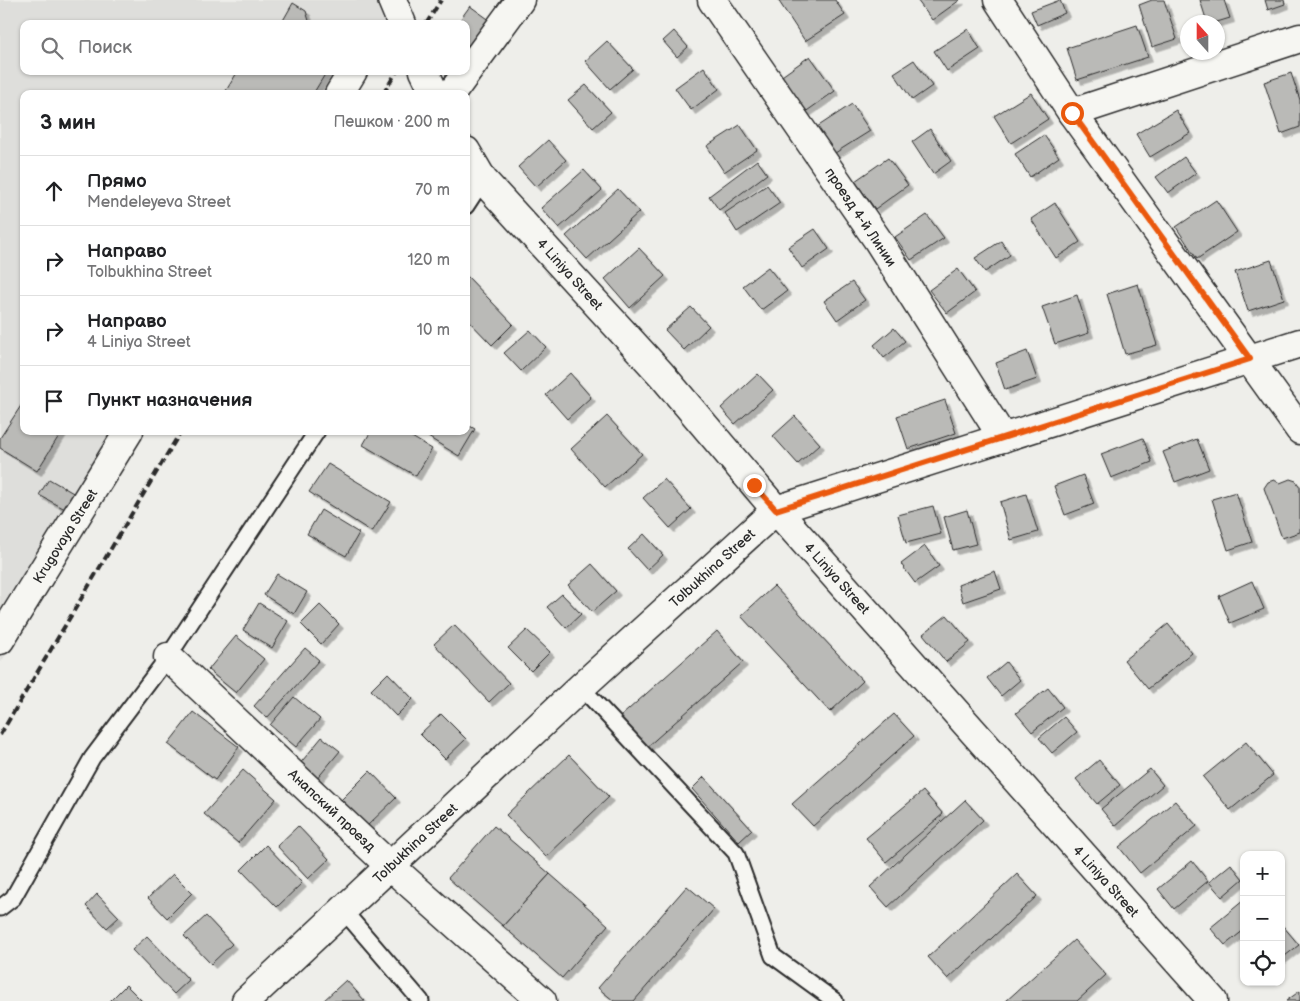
<!DOCTYPE html>
<html lang="ru">
<meta charset="utf-8">
<style>
body{margin:0;font-family:"Balsamiq Sans",sans-serif;background:#f6f6f6;color:#202124}
.controls{position:absolute;right:15px;bottom:15px;display:grid;overflow:hidden;border-radius:10px;box-shadow:0 1px 4px #0004}
.controls button{width:45px;height:45px;display:grid;place-items:center;padding:0;border:0;border-bottom:1px solid #e0e0e0;background:#fff;color:#202124;font:25px sans-serif}
.compass{position:absolute;left:1180px;top:15px;width:45px;height:45px;border-radius:50%;background:#fff;box-shadow:0 1px 4px #0004;rotate:339deg}
.stop{position:absolute;width:15px;height:15px;margin:-11px;border:4px solid #ea580c;border-radius:50%;background:#fff}
.stop.end{background:#ea580c;border-color:#fff;box-shadow:0 1px 5px #0008}
.list{margin:0;padding:0;list-style:none}
h2{display:flex;justify-content:space-between;align-items:center;height:65px;margin:0;padding:0 20px;font-size:21px}
h2 small{font-size:16px;font-weight:400;color:#757577}
.list li{display:grid;grid-template-columns:32px 1fr auto;gap:15px;align-items:center;box-sizing:border-box;height:70px;padding:0 20px;border-top:1px solid #e0e0e0}
.list b{display:block;font-size:19px;white-space:nowrap}
.list p{margin:0;font-size:16px;white-space:nowrap;color:#757577}
.list em{font-size:16px;font-style:normal;color:#757577}
.icon{flex:none;width:28px;height:28px;fill:none;stroke:currentColor;stroke-width:2;stroke-linecap:round;stroke-linejoin:round}
.map{position:relative;flex:none;width:1300px;height:1001px;overflow:hidden}
.search{position:absolute;background:#fff;box-shadow:0 1px 4px #0004;left:20px;top:20px;width:450px;height:55px;display:flex;align-items:center;gap:12px;box-sizing:border-box;padding:0 18px;border-radius:10px;color:#757577;font-size:19px}
.panel{position:absolute;background:#fff;box-shadow:0 1px 4px #0004;left:20px;top:90px;width:450px;height:345px;border-radius:10px}
.map>svg:first-child{display:block}
.built{fill:#dededb}
.building{fill:#babab7;stroke:#2b2b2b;filter:url(#shadow)}
.lines{fill:none;stroke-linecap:round;stroke-linejoin:round}
.lane-casing{stroke:#2b2b2b;stroke-width:19}
.street-casing{stroke:#2b2b2b;stroke-width:31}
.secondary-casing{stroke:#2b2b2b;stroke-width:31}
.lane{stroke:#f6f6f2;stroke-width:15}
.street{stroke:#f6f6f2;stroke-width:28}
.secondary{stroke:#f6f6f2;stroke-width:28}
.rail{stroke:#2b2b2b;stroke-width:4;stroke-dasharray:8 4;stroke-linecap:butt}
.route{stroke:#ea580c;stroke-width:6}
.labels{text-anchor:middle;stroke-width:4;stroke-linejoin:round;paint-order:stroke}
.street-label{font-size:14px;fill:#2b2b2b;stroke:#f6f6f2}
</style>
<div class="map">
<svg width="1300" height="1001" viewBox="0 0 1300 1001">
<defs>
<filter id="shadow"><feDropShadow dx="4.5" dy="4.5" stdDeviation="0" flood-color="#0004"/></filter>
</defs>
<rect width="100%" height="100%" fill="#eeeeea"/>
<filter id="ink" filterUnits="userSpaceOnUse"><feTurbulence type="fractalNoise" baseFrequency=".02" numOctaves="2"/><feDisplacementMap in="SourceGraphic" scale="10" xChannelSelector="R" yChannelSelector="G"/><feConvolveMatrix kernelMatrix="1 2 1 2 8 2 1 2 1" color-interpolation-filters="sRGB"/></filter>
<g filter="url(#ink)">
<polygon class="built" points="0,0 411,0 397,24 24,24 24,71 367,71 353,94 24,94 24,431 144,431 0,664"/>
<g class="building">
<polygon points="778,0 835,0 845,15 805,41"/>
<polygon points="917,0 960,0 932,20"/>
<polygon points="1060,0 1065,13 1037,25 1031,11"/>
<polygon points="1152,0 1164,0 1177,39 1152,47 1139,5"/>
<polygon points="1200,0 1224,0 1230,18 1217,22 1207,22"/>
<polygon points="1265,0 1284,0 1285,4 1268,10"/>
<polygon points="293,3 306,11 310,24 281,24"/>
<polygon points="470,6 491,21 471,48 466,44 466,24 457,24"/>
<polygon points="1137,25 1148,57 1077,80 1067,48"/>
<polygon points="968,29 980,49 947,71 934,51"/>
<polygon points="674,31 688,47 677,57 663,41"/>
<polygon points="607,41 633,69 610,89 585,61"/>
<polygon points="810,56 835,91 804,113 779,78"/>
<polygon points="914,60 932,86 912,100 894,73"/>
<polygon points="704,67 719,89 691,110 675,88"/>
<polygon points="238,71 327,71 313,94 224,94"/>
<polygon points="1291,73 1300,100 1300,127 1281,134 1264,82"/>
<polygon points="586,85 611,112 593,128 568,100"/>
<polygon points="1031,93 1048,119 1011,143 994,116"/>
<polygon points="852,104 870,131 835,153 817,127"/>
<polygon points="1176,110 1190,133 1150,157 1136,134"/>
<polygon points="740,125 757,150 724,172 707,146"/>
<polygon points="930,129 951,161 933,174 912,142"/>
<polygon points="1044,135 1059,157 1030,177 1015,154"/>
<polygon points="548,140 566,160 536,187 518,167"/>
<polygon points="1184,157 1196,173 1168,193 1156,177"/>
<polygon points="888,158 908,185 875,209 855,181"/>
<polygon points="757,160 767,174 719,210 709,196"/>
<polygon points="584,170 602,190 559,228 541,208"/>
<polygon points="767,185 780,203 737,232 725,213"/>
<polygon points="618,189 639,212 587,259 566,236"/>
<polygon points="1216,200 1237,232 1197,259 1176,227"/>
<polygon points="1055,203 1080,242 1056,258 1031,219"/>
<polygon points="927,215 944,238 911,260 895,237"/>
<polygon points="815,229 829,249 802,268 788,247"/>
<polygon points="1001,241 1010,255 985,272 975,258"/>
<polygon points="639,248 665,276 630,308 605,279"/>
<polygon points="1271,260 1284,299 1248,311 1235,272"/>
<polygon points="768,267 787,291 761,310 743,286"/>
<polygon points="958,269 975,292 947,313 929,290"/>
<polygon points="466,275 513,324 492,345 466,318"/>
<polygon points="852,282 865,300 837,320 824,301"/>
<polygon points="1138,284 1157,345 1125,354 1107,294"/>
<polygon points="1077,295 1089,333 1055,344 1042,307"/>
<polygon points="691,307 709,326 684,350 665,330"/>
<polygon points="894,328 905,341 884,358 874,345"/>
<polygon points="530,330 546,347 521,371 504,353"/>
<polygon points="1027,351 1037,379 1005,390 996,363"/>
<polygon points="570,373 591,397 567,419 546,395"/>
<polygon points="758,374 773,390 735,424 721,408"/>
<polygon points="945,400 956,433 908,449 897,416"/>
<polygon points="24,401 24,431 62,431 37,471 0,448 0,438"/>
<polygon points="607,416 642,454 605,487 571,449"/>
<polygon points="795,416 820,444 798,464 773,436"/>
<polygon points="466,424 475,429 459,456 428,437 431,431 466,431"/>
<polygon points="371,431 402,431 432,449 416,476 363,445"/>
<polygon points="1143,438 1152,462 1111,478 1101,454"/>
<polygon points="1197,439 1209,469 1175,482 1163,452"/>
<polygon points="328,464 391,502 372,532 309,492"/>
<polygon points="1083,475 1094,504 1065,515 1054,486"/>
<polygon points="49,479 75,494 65,509 39,495"/>
<polygon points="664,479 691,509 670,528 643,498"/>
<polygon points="1290,479 1296,481 1300,487 1300,532 1282,538 1264,488 1268,482 1274,480 1280,483"/>
<polygon points="1236,492 1252,542 1228,550 1212,499"/>
<polygon points="1026,494 1038,532 1011,540 1000,502"/>
<polygon points="933,506 941,534 906,543 898,515"/>
<polygon points="321,510 359,533 346,556 307,534"/>
<polygon points="967,510 976,544 953,550 944,517"/>
<polygon points="644,534 663,555 647,570 628,549"/>
<polygon points="925,546 939,566 915,583 901,564"/>
<polygon points="592,564 616,591 592,612 568,585"/>
<polygon points="995,571 1001,589 963,602 958,585"/>
<polygon points="277,574 307,592 294,614 264,595"/>
<polygon points="1252,581 1264,609 1230,623 1219,596"/>
<polygon points="774,586 863,681 830,712 741,616"/>
<polygon points="562,594 581,614 566,628 547,607"/>
<polygon points="259,603 288,621 272,648 243,630"/>
<polygon points="320,605 339,624 321,644 301,624"/>
<polygon points="947,615 970,642 946,662 923,634"/>
<polygon points="1168,624 1192,653 1148,689 1124,660"/>
<polygon points="454,625 509,683 489,702 434,644"/>
<polygon points="527,630 550,652 531,671 508,648"/>
<polygon points="717,631 743,662 647,747 620,717"/>
<polygon points="236,636 264,659 236,693 208,670"/>
<polygon points="305,648 319,660 267,718 254,706"/>
<polygon points="1006,662 1020,680 1001,696 987,678"/>
<polygon points="388,673 413,699 396,716 371,690"/>
<polygon points="1048,688 1063,707 1032,732 1016,713"/>
<polygon points="294,697 320,719 296,747 270,725"/>
<polygon points="193,712 239,747 215,780 168,744"/>
<polygon points="441,714 466,739 445,759 420,734"/>
<polygon points="894,714 914,736 813,826 792,804"/>
<polygon points="1064,717 1077,732 1052,753 1039,738"/>
<polygon points="322,737 340,751 316,780 298,766"/>
<polygon points="1246,742 1273,775 1230,810 1203,777"/>
<polygon points="569,755 609,797 546,857 506,815"/>
<polygon points="1099,760 1120,785 1097,804 1076,779"/>
<polygon points="1150,769 1163,785 1115,826 1101,809"/>
<polygon points="243,770 276,799 238,843 204,814"/>
<polygon points="370,771 396,798 367,826 341,800"/>
<polygon points="704,777 752,830 739,842 692,789"/>
<polygon points="923,791 943,814 886,862 866,838"/>
<polygon points="965,800 983,820 888,907 870,887"/>
<polygon points="1175,801 1197,826 1140,873 1119,847"/>
<polygon points="298,826 329,859 308,879 277,846"/>
<polygon points="494,826 550,874 503,926 448,878"/>
<polygon points="266,845 302,883 277,907 241,870"/>
<polygon points="1192,861 1208,881 1174,909 1158,889"/>
<polygon points="1231,864 1243,879 1222,897 1209,882"/>
<polygon points="173,874 192,893 167,918 148,898"/>
<polygon points="550,874 608,925 562,978 503,926"/>
<polygon points="1017,874 1037,896 948,979 928,957"/>
<polygon points="687,886 714,909 634,1001 614,1001 598,988"/>
<polygon points="97,894 119,917 107,928 86,906"/>
<polygon points="1244,900 1244,930 1225,945 1210,928"/>
<polygon points="206,916 232,944 211,964 184,936"/>
<polygon points="1283,926 1299,945 1281,959 1281,927"/>
<polygon points="147,936 189,980 174,994 132,950"/>
<polygon points="1074,940 1106,975 1077,1001 1006,1001"/>
<polygon points="346,980 365,1001 323,1001"/>
<polygon points="126,985 142,1001 110,1001"/>
<polygon points="1300,991 1300,1001 1286,1001"/>
</g>
<g class="lines">
<g class="lane-casing">
<g id="lane">
<polyline points="466,206 483,180"/>
<polyline points="581,687 736,853 773,956 835,1001"/>
<polyline points="0,908 13,898 92,758 168,657 317,431"/>
<polyline points="343,910 421,1001"/>
</g>
</g>
<g class="street-casing">
<g id="street">
<polyline points="392,0 402,24"/>
<polyline points="712,0 877,239 1003,438"/>
<polyline points="998,0 1072,113 1300,430"/>
<polyline points="424,71 435,94"/>
<polyline points="339,94 353,71"/>
<polyline points="451,94 520,0"/>
<polyline points="1072,113 1300,38"/>
<polyline points="466,151 483,180 661,374 776,510 1300,343"/>
<polyline points="0,640 129,431"/>
<polyline points="168,657 390,866 542,1001"/>
</g>
</g>
<g class="secondary-casing">
<polyline id="secondary" points="246,1001 581,687 776,510 1213,1001"/>
</g>
<use href="#lane" class="lane"/>
<use href="#street" class="street"/>
<use href="#secondary" class="secondary"/>
<g class="rail">
<polyline points="426,24 441,0"/>
<polyline points="383,94 397,71"/>
<polyline points="0,735 181,431"/>
</g>
</g>
</g>
<g class="lines" filter="url(#ink)">
<polyline class="route" points="754,485 776,510 1250,359 1072,113"/>
</g>
<g class="labels">
<g class="street-label">
<text transform="translate(861 217) rotate(56)" y="5">проезд 4-й Линии</text>
<text transform="translate(570 274) rotate(48)" y="5">4 Liniya Street</text>
<text transform="translate(65 536) rotate(-58)" y="5">Krugovaya Street</text>
<text transform="translate(712 568) rotate(-42)" y="5">Tolbukhina Street</text>
<text transform="translate(837 578) rotate(48)" y="5">4 Liniya Street</text>
<text transform="translate(332 810) rotate(43)" y="5">Анапский проезд</text>
<text transform="translate(415 843) rotate(-43)" y="5">Tolbukhina Street</text>
<text transform="translate(1106 881) rotate(48)" y="5">4 Liniya Street</text>
</g>
</g>
</svg>
<div class="controls">
<button>+</button>
<button>−</button>
<button><svg class="icon" aria-label="locate" viewBox="0 0 24 24"><circle cx="12" cy="12" r="6"/><path d="M12 2v4M12 18v4M2 12h4M18 12h4"/></svg></button>
</div>
<svg class="compass" viewBox="-18 -18 36 36"><path d="M0-13l5 13h-10z" fill="#e53935"/><path d="M0 13l5-13h-10z" fill="#757577"/></svg>
<div class="stop" style="left:1072px;top:113px"></div>
<div class="stop end" style="left:754px;top:485px"></div>
<div class="search"><svg class="icon" aria-label="search" viewBox="0 0 24 24"><circle cx="10" cy="10" r="6"/><path d="M15 15l6 6"/></svg>Поиск</div>
<section class="panel">
<h2>3 мин<small>Пешком · 200 m</small></h2>
<ul class="list">
<li><svg class="icon" aria-label="ahead" viewBox="0 0 24 24"><path d="M12 20V5M6 11l6-6 6 6"/></svg><div><b>Прямо</b><p>Mendeleyeva Street</p></div><em>70 m</em></li>
<li><svg class="icon" aria-label="right" viewBox="0 0 24 24"><path d="M7 20v-9h11M14 6l5 5-5 5"/></svg><div><b>Направо</b><p>Tolbukhina Street</p></div><em>120 m</em></li>
<li><svg class="icon" aria-label="right" viewBox="0 0 24 24"><path d="M7 20v-9h11M14 6l5 5-5 5"/></svg><div><b>Направо</b><p>4 Liniya Street</p></div><em>10 m</em></li>
<li><svg class="icon" aria-label="arrive" viewBox="0 0 24 24"><path d="M6 21V4h12l-3 4 3 4H6"/></svg><div><b>Пункт назначения</b></div></li>
</ul>
</section>
</div>
